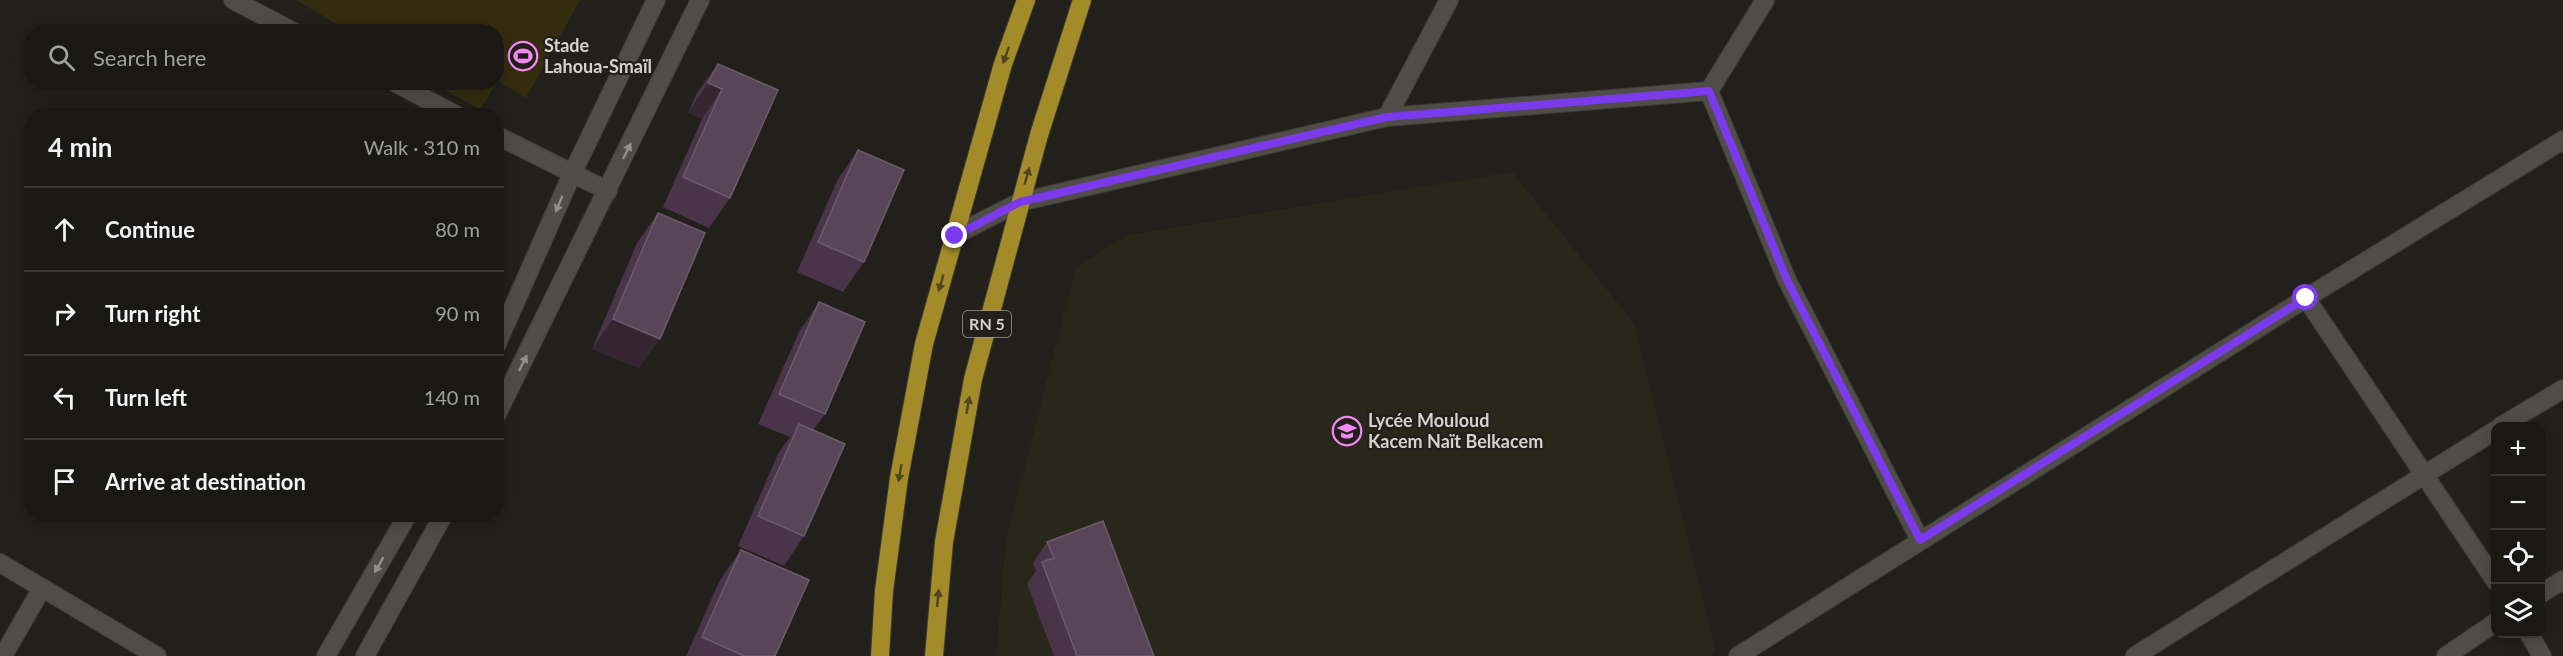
<!DOCTYPE html>
<meta charset="utf-8">
<style>
body{margin:0;font-family:Lato,sans-serif;background:#23211d;color:#f1f3f6}
.controls{position:absolute;right:18px;bottom:18px;display:grid;overflow:hidden;border-radius:12px;box-shadow:0 3px 15px #0003}
.controls button{width:54px;height:54px;display:grid;place-items:center;padding:0;border:0;border-bottom:2px solid #383734;background:#1a1814;color:#f1f3f6;font:30px sans-serif}
.stop{position:absolute;width:18px;height:18px;margin:-14px;border:4px solid #7c3aed;border-radius:50%;background:#fff}
.stop.end{background:#7c3aed;border-color:#fff;box-shadow:0 2px 6px #0008}
.list{margin:0;padding:0;list-style:none}
h2{display:flex;justify-content:space-between;align-items:center;height:78px;margin:0;padding:0 24px;font-size:26px}
h2 small{font-size:20px;font-weight:400;color:#9fa0a0}
.list li{display:grid;grid-template-columns:39px 1fr auto;gap:18px;align-items:center;box-sizing:border-box;height:84px;padding:0 24px;border-top:2px solid #383734}
.list b{display:block;font-size:22px;white-space:nowrap}
.list em{font-size:20px;font-style:normal;color:#9fa0a0}
.icon{flex:none;width:33px;height:33px;fill:none;stroke:currentColor;stroke-width:2;stroke-linecap:round;stroke-linejoin:round}
.map{position:relative;flex:none;width:2563px;height:656px;overflow:hidden}
.search{position:absolute;background:#1a1814;box-shadow:0 3px 15px #0003;left:24px;top:24px;width:480px;height:66px;display:flex;align-items:center;gap:15px;box-sizing:border-box;padding:0 21px;border-radius:24px;color:#9fa0a0;font-size:22px}
.panel{position:absolute;background:#1a1814;box-shadow:0 3px 15px #0003;left:24px;top:108px;width:480px;height:414px;border-radius:24px}
.map>svg:first-child{display:block}
.built{fill:#29261a}
.green{fill:#332c0f}
.lines{fill:none;stroke-linecap:round;stroke-linejoin:round}
.street-casing{stroke:#3b3a35;stroke-width:20}
.secondary-casing{stroke:#3b3a35;stroke-width:20}
.highway-casing{stroke:#3b3a35;stroke-width:20}
.street{stroke:#4f4d46;stroke-width:18}
.secondary{stroke:#4f4d46;stroke-width:18}
.highway{stroke:#a28b28;stroke-width:18}
.wall{fill:#4a344a}
.shaded-wall{fill:#342531}
.building{fill:#594558;stroke:#6c5b6b;stroke-width:1.5}
.oneway{fill:#4f451f}
.oneway2{fill:#91908a}
.route{stroke:#7c3aed;stroke-width:8}
.labels{text-anchor:middle;stroke-width:4.5;stroke-linejoin:round;paint-order:stroke}
.shield{fill:#22201a;stroke:#9e9d98;stroke-width:1.5}
.shield-label{font-size:16px;font-weight:bold;fill:#d3d2ce}
.poi-label{font-size:18px;font-weight:bold;fill:#d3d2ce;stroke:#22201a;text-anchor:start}
</style>
<div class="map">
<svg width="2563" height="656" viewBox="0 0 2563 656">
<rect width="100%" height="100%" fill="#22201a"/>
<polygon class="built" points="1512,172 1634,323 1716,652 1710,656 996,656 1006,539 1076,267 1128,235"/>
<polygon class="green" points="296,0 580,0 526,98 498,81 480,110 433,83 496,82 496,32 348,31"/>
<g class="lines">
<g class="street-casing">
<g id="street">
<polyline points="233,0 294,32"/>
<polyline points="1765,0 1709,91 1787,280 1920,540"/>
<polyline points="394,82 458,116"/>
<polyline points="1387,117 1449,0"/>
<polyline points="496,135 608,191"/>
<polyline points="955,235 1020,202 1387,117 1709,91"/>
<polyline points="2306,298 2496,582"/>
<polyline points="2501,426 2563,389"/>
<polyline points="0,563 157,656"/>
<polyline points="2540,594 2563,580"/>
<polyline points="2529,634 2542,656"/>
<polyline points="3,656 42,588"/>
<polyline points="1738,656 2306,298 2563,140"/>
<polyline points="2135,656 2496,430"/>
<polyline points="2446,656 2496,622"/>
</g>
</g>
<g class="secondary-casing">
<g id="secondary">
<polyline points="496,346 572,174 656,0"/>
<polyline points="496,416 700,0"/>
<polyline points="326,656 408,514"/>
<polyline points="365,656 444,514"/>
</g>
</g>
<g class="highway-casing">
<g id="highway">
<polyline points="880,656 884,591 899,478 924,344 1003,64 1026,0"/>
<polyline points="934,656 944,542 973,379 1039,135 1082,0"/>
</g>
</g>
<use href="#street" class="street"/>
<use href="#secondary" class="secondary"/>
<use href="#highway" class="highway"/>
</g>
<g class="wall">
<polygon points="718,64 778,90 730,198 709,228 663,207 702,119 688,113 697,93"/>
<polygon points="858,150 864,262 843,292 797,272 838,179"/>
<polygon points="658,213 639,368 592,349 637,243"/>
<polygon points="819,302 825,414 813,430 804,536 784,566 738,546 778,454 790,437 758,424 799,332"/>
<polygon points="1047,542 1154,656 1054,656 1027,584 1036,571 1033,563"/>
<polygon points="741,550 775,656 686,656 720,580"/>
</g>
<g class="shaded-wall">
<polygon points="708,83 722,89 702,119 688,113"/>
<polygon points="613,319 660,339 639,368 592,349"/>
</g>
<g class="building">
<polygon points="718,64 778,90 730,198 683,177 722,89 708,83"/>
<polygon points="858,150 904,170 864,262 818,242"/>
<polygon points="658,213 705,233 660,339 613,319"/>
<polygon points="819,302 865,322 825,414 779,394"/>
<polygon points="799,424 845,444 804,536 758,516"/>
<polygon points="1103,521 1152,651 1154,656 1077,656 1042,562 1054,558 1047,542"/>
<polygon points="741,550 809,580 775,656 744,656 702,637"/>
</g>
<defs><path id="oneway-solid" d="M-6-.8H1V-3.2L6.5 0L1 3.2V.8H-6Z" transform="scale(1.5)"/></defs>
<g class="oneway">
<use href="#oneway-solid" transform="translate(1006 55) rotate(110)"/>
<use href="#oneway-solid" transform="translate(1027 176) rotate(-74)"/>
<use href="#oneway-solid" transform="translate(941 283) rotate(106)"/>
<use href="#oneway-solid" transform="translate(968 405) rotate(-80)"/>
<use href="#oneway-solid" transform="translate(900 473) rotate(100)"/>
<use href="#oneway-solid" transform="translate(938 598) rotate(-84)"/>
</g>
<g class="oneway2">
<use href="#oneway-solid" transform="translate(627 151) rotate(-64)"/>
<use href="#oneway-solid" transform="translate(559 204) rotate(113)"/>
<use href="#oneway-solid" transform="translate(523 363) rotate(-63)"/>
<use href="#oneway-solid" transform="translate(379 565) rotate(120)"/>
</g>
<g class="lines">
<polyline class="route" points="955,236 1020,202 1387,117 1709,91 1787,280 1920,540 2306,298"/>
</g>
<defs>
<g id="stadium-ring" transform="scale(1.5)"><circle r="9.5" fill="#22201a" stroke="#f28af3" stroke-width="1.5"/><path d="M0-5a6.5 5 0 1 0 0 10a6.5 5 0 1 0 0-10ZM-3.5-1.8h7v3.6h-7Z" fill="#f28af3"/></g>
<g id="school-ring" transform="scale(1.5)"><circle r="9.5" fill="#22201a" stroke="#f28af3" stroke-width="1.5"/><path d="M0-5L7-2L0 1L-7-2ZM-4 1L0 2.5L4 1V4Q0 6-4 4Z" fill="#f28af3"/></g>
</defs>
<g fill-rule="evenodd">
<use href="#stadium-ring" x="523" y="56"/>
<use href="#school-ring" x="1347" y="431"/>
</g>
<g class="labels">
<rect class="shield" x="963" y="311" width="48" height="26" rx="4.5"/>
<g class="shield-label">
<text x="987" y="330">RN 5</text>
</g>
<g class="poi-label">
<text x="544" y="52">Stade<tspan x="544" dy="21">Lahoua-Smaïl</tspan></text>
<text x="1368" y="427">Lycée Mouloud<tspan x="1368" dy="21">Kacem Naït Belkacem</tspan></text>
</g>
</g>
</svg>
<div class="controls">
<button>+</button>
<button>−</button>
<button><svg class="icon" aria-label="locate" viewBox="0 0 24 24"><circle cx="12" cy="12" r="6"/><path d="M12 2v4M12 18v4M2 12h4M18 12h4"/></svg></button>
<button><svg class="icon" aria-label="layers" viewBox="0 0 24 24"><path d="M12 4l9 5-9 5-9-5zM3 14l9 5 9-5"/></svg></button>
</div>
<div class="stop" style="left:2306px;top:298px"></div>
<div class="stop end" style="left:955px;top:236px"></div>
<div class="search"><svg class="icon" aria-label="search" viewBox="0 0 24 24"><circle cx="10" cy="10" r="6"/><path d="M15 15l6 6"/></svg>Search here</div>
<section class="panel">
<h2>4 min<small>Walk · 310 m</small></h2>
<ul class="list">
<li><svg class="icon" aria-label="ahead" viewBox="0 0 24 24"><path d="M12 20V5M6 11l6-6 6 6"/></svg><div><b>Continue</b></div><em>80 m</em></li>
<li><svg class="icon" aria-label="right" viewBox="0 0 24 24"><path d="M7 20v-9h11M14 6l5 5-5 5"/></svg><div><b>Turn right</b></div><em>90 m</em></li>
<li><svg class="icon" aria-label="left" viewBox="0 0 24 24"><path d="M17 20v-9H6M10 6l-5 5 5 5"/></svg><div><b>Turn left</b></div><em>140 m</em></li>
<li><svg class="icon" aria-label="arrive" viewBox="0 0 24 24"><path d="M6 21V4h12l-3 4 3 4H6"/></svg><div><b>Arrive at destination</b></div></li>
</ul>
</section>
</div>
